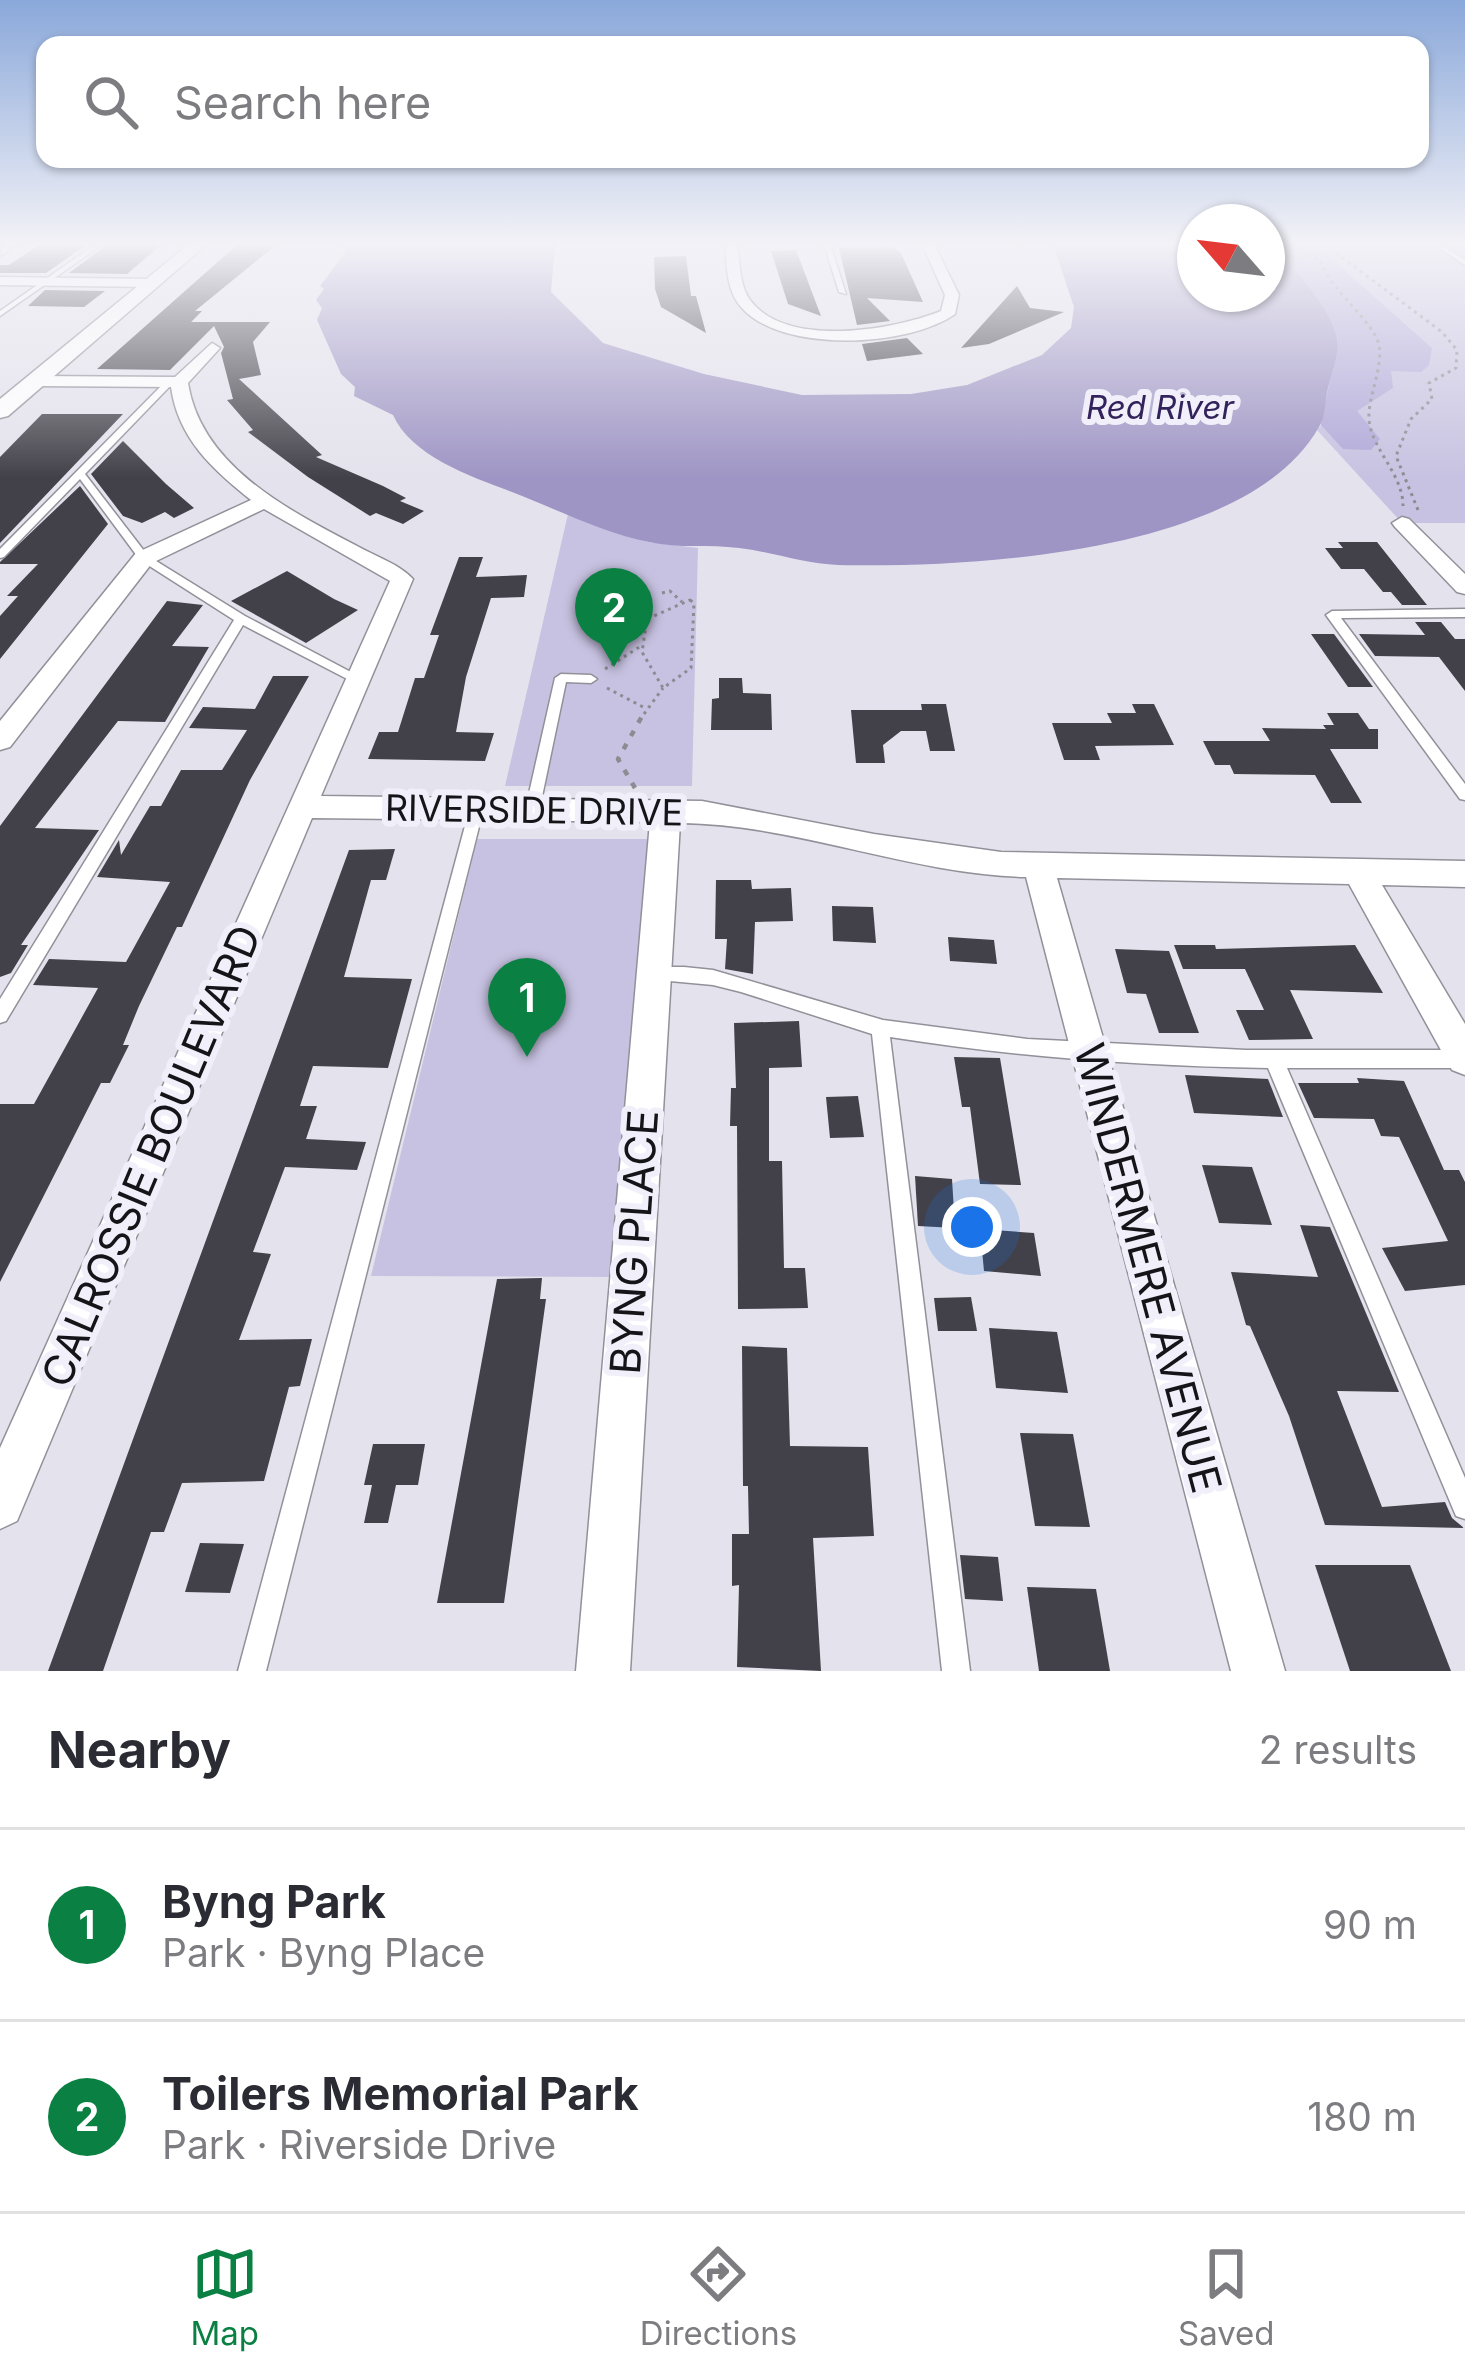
<!DOCTYPE html>
<meta charset="utf-8">
<style>
body{margin:0;font-family:Inter,sans-serif;background:#f7f7f7;color:#2b2b33}
.compass{position:absolute;left:1177px;top:204px;width:108px;height:108px;border-radius:50%;background:#fff;box-shadow:0 3px 9px #0004;rotate:298deg}
.you{position:absolute;left:972px;top:1227px;width:42px;height:42px;margin:-30px;border:9px solid #fff;border-radius:50%;background:#1a73e8;box-shadow:0 0 0 18px #1a73e833}
.badge{display:grid;place-items:center;width:78px;height:78px;border-radius:50%;background:#0b8043;color:#fff;font-size:39px;font-weight:700}
.pin{position:absolute;translate:-50% -99px;filter:drop-shadow(0 3px 6px #0008)}
.pin::after{content:'';position:absolute;top:63px;width:42px;height:36px;background:inherit;clip-path:polygon(0 0,100% 0,50% 100%)}
.list{margin:0;padding:0;list-style:none}
h2{display:flex;justify-content:space-between;align-items:center;height:156px;margin:0;padding:0 48px;font-size:51px}
h2 small{font-size:39px;font-weight:400;color:#7c7c81}
.list li{display:grid;grid-template-columns:78px 1fr auto;gap:36px;align-items:center;box-sizing:border-box;height:192px;padding:0 48px;border-top:3px solid #e1e1e2}
.list b{display:block;font-size:45px;white-space:nowrap}
.list p{margin:0;font-size:39px;white-space:nowrap;color:#7c7c81}
.list em{font-size:39px;font-style:normal;color:#7c7c81}
.icon{flex:none;width:66px;height:66px;fill:none;stroke:currentColor;stroke-width:2;stroke-linecap:round;stroke-linejoin:round}
.map{position:relative;flex:none;width:1465px;height:1671px;overflow:hidden}
.search{position:absolute;background:#fff;box-shadow:0 3px 9px #0004;left:36px;right:36px;top:36px;height:132px;display:flex;align-items:center;gap:30px;box-sizing:border-box;padding:0 42px;border-radius:24px;color:#7c7c81;font-size:45px}
.sheet{height:540px;background:#fff}
nav{display:flex;justify-content:space-around;align-items:center;box-sizing:border-box;height:168px;border-top:3px solid #e1e1e2;background:#fff;font-size:33px;color:#7c7c81}
nav a{display:grid;justify-items:center;gap:6px}
nav .on{color:#0b8043}
.map>svg:first-child{display:block}
.green{fill:#c7c2e1}
.forest{fill:#b0a8d8}
.water{fill:#9e95c4}
.building{fill:#424149}
.lines{fill:none;stroke-linecap:round;stroke-linejoin:round}
.lane-casing{stroke:#929099;stroke-width:3}
.street-casing{stroke:#929099;stroke-width:3}
.secondary-casing{stroke:#929099;stroke-width:3}
.path-far1{stroke:#8c8b92;stroke-width:3;stroke-dasharray:3 4.5;stroke-linecap:butt}
.path{stroke:#8c8b92;stroke-width:4.5;stroke-dasharray:6 9;stroke-linecap:butt}
.lane{fill:#fff;fill-rule:evenodd}
.street{fill:#fff;fill-rule:evenodd}
.secondary{fill:#fff;fill-rule:evenodd}
.labels{text-anchor:middle;stroke-width:12;stroke-linejoin:round;paint-order:stroke}
.far-water-label{font-size:33px;font-style:italic;fill:#33235c;stroke:#f1f0fa}
.street-label{font-size:36px;fill:#151418;stroke:#f1f0fa}
.near-street-label{font-size:42px;fill:#151418;stroke:#f1f0fa}
</style>
<div class="map">
<svg width="1465" height="1671" viewBox="0 0 1465 1671">
<rect width="100%" height="100%" fill="#e4e3ed"/>
<g class="green">
<polygon points="1268,244 1465,244 1465,523 1402,523 1317,430 1321,425 1279,254"/>
<polygon points="568,514 648,542 698,548 692,786 505,786"/>
<polygon points="477,839 648,839 610,1277 371,1276"/>
</g>
<polygon class="forest" points="1268,244 1304,244 1326,254 1432,348 1429,365 1421,372 1391,371 1393,388 1357,411 1380,439 1371,450 1343,449 1321,425 1338,340 1312,292"/>
<path class="water" d="M340,244H555L551,292L603,343L704,374L802,395L911,394L967,385L1042,355L1071,328L1074,307L1053,244H1195V294H1267L1268,244C1293,267 1329,304 1337,339C1340,353 1330,377 1327,392C1325,403 1325,418 1319,427C1247,555 967,568 838,565C805,564 772,552 739,548C709,544 679,549 649,542C603,533 556,509 512,492C472,477 411,456 393,415L354,396L355,387L341,374L317,320L322,308L316,300L324,289L320,286L347,250Z"/>
<g class="building">
<polygon points="238,244 277,244 195,311 202,311 191,322 270,322 253,342 261,375 239,379 322,455 316,457 383,486 406,498 400,501 424,511 403,524 376,513 370,516 308,477 248,432 253,430 227,400 233,399 221,353 224,347 214,326 170,370 97,369"/>
<polygon points="39,245 86,245 46,273 0,273 0,265 9,265"/>
<polygon points="107,245 161,245 127,274 69,273"/>
<polygon points="893,247 901,253 923,302 867,298 890,321 857,325 839,248"/>
<polygon points="796,250 821,316 788,304 771,251"/>
<polygon points="686,256 691,296 696,296 706,333 661,307 655,289 654,257"/>
<polygon points="1017,286 1030,308 1064,312 989,344 961,348"/>
<polygon points="45,290 105,291 84,307 28,306"/>
<polygon points="907,338 923,354 867,361 862,344"/>
<polygon points="42,414 123,414 0,543 0,457"/>
<polygon points="123,441 166,484 194,508 174,518 165,512 142,523 123,516 91,474"/>
<polygon points="80,486 108,524 0,659 0,616 18,596 7,596 38,564 0,564 0,562"/>
<polygon points="1338,542 1377,542 1427,605 1402,605 1391,592 1383,592 1364,569 1341,569 1325,548 1343,548"/>
<polygon points="459,557 483,557 476,577 527,575 524,597 491,598 466,677 456,732 494,733 485,761 368,759 379,732 398,732 415,678 424,678 439,635 430,635"/>
<polygon points="287,571 334,599 358,610 306,643 231,601"/>
<polygon points="167,601 203,605 172,646 209,647 165,722 118,721 35,828 99,830 21,945 28,945 11,973 0,977 0,826"/>
<polygon points="1415,622 1441,622 1455,639 1465,639 1465,691 1439,657 1375,656 1359,634 1425,635"/>
<polygon points="1311,634 1334,634 1373,687 1348,687"/>
<polygon points="273,676 309,676 250,780 182,927 177,927 139,1006 123,1045 129,1045 110,1083 101,1083 0,1282 0,1104 34,1104 98,988 33,985 49,959 126,962 170,882 97,877 119,840 121,855 150,806 161,806 181,770 222,770 247,730 189,728 203,707 255,709"/>
<polygon points="719,678 742,678 743,693 771,694 772,730 711,730 712,699 719,698"/>
<polygon points="921,704 946,704 955,751 930,751 926,731 901,731 883,745 885,763 856,763 851,710 922,710"/>
<polygon points="1132,704 1154,704 1174,745 1095,746 1100,760 1064,760 1052,723 1112,723 1107,713 1136,713"/>
<polygon points="1327,713 1358,713 1369,729 1378,729 1378,749 1330,749 1362,803 1331,803 1315,775 1234,774 1230,765 1215,765 1203,741 1270,741 1262,728 1326,729 1323,725 1334,725"/>
<polygon points="395,849 386,880 371,880 344,977 412,979 388,1068 313,1066 300,1106 317,1106 306,1139 366,1142 357,1170 285,1167 253,1252 271,1254 239,1340 312,1339 300,1386 289,1387 264,1481 182,1483 164,1532 151,1532 103,1671 48,1671 349,850"/>
<polygon points="716,880 751,880 752,889 791,888 793,921 755,922 753,974 725,969 727,939 715,939"/>
<polygon points="832,906 873,907 876,943 833,941"/>
<polygon points="948,937 994,940 997,964 950,961"/>
<polygon points="1174,945 1215,945 1216,949 1355,945 1383,993 1290,990 1313,1039 1249,1040 1236,1010 1264,1010 1245,969 1183,969"/>
<polygon points="1115,949 1169,951 1199,1033 1159,1033 1146,994 1127,993"/>
<polygon points="799,1021 802,1067 769,1068 769,1161 782,1161 784,1268 805,1268 808,1308 738,1309 737,1126 730,1126 731,1088 736,1088 734,1023"/>
<polygon points="954,1057 1000,1058 1021,1185 980,1184 970,1107 962,1107"/>
<polygon points="1185,1075 1268,1079 1283,1117 1194,1113"/>
<polygon points="1357,1078 1404,1081 1444,1170 1459,1170 1465,1182 1465,1285 1405,1291 1382,1248 1448,1241 1399,1137 1381,1136 1374,1119 1314,1118 1298,1083 1359,1083"/>
<polygon points="858,1096 864,1137 830,1138 826,1097"/>
<polygon points="1202,1165 1252,1167 1272,1225 1219,1223"/>
<polygon points="915,1176 952,1179 955,1228 918,1226"/>
<polygon points="1300,1225 1330,1227 1399,1392 1337,1391 1382,1507 1445,1502 1452,1518 1464,1528 1325,1525 1289,1416 1250,1326 1246,1325 1231,1272 1318,1277"/>
<polygon points="980,1229 1034,1233 1041,1276 984,1271"/>
<polygon points="542,1278 540,1299 546,1299 504,1603 437,1603 497,1279"/>
<polygon points="971,1297 977,1331 938,1331 934,1298"/>
<polygon points="989,1328 1057,1332 1068,1393 996,1388"/>
<polygon points="742,1346 787,1348 790,1446 868,1447 874,1536 813,1538 821,1671 737,1667 739,1585 732,1586 732,1534 749,1534 748,1486 743,1486"/>
<polygon points="1020,1433 1073,1434 1090,1527 1035,1526"/>
<polygon points="373,1444 425,1444 418,1485 396,1485 388,1523 364,1523 372,1485 364,1485"/>
<polygon points="200,1543 244,1544 230,1593 185,1592"/>
<polygon points="960,1555 998,1557 1003,1601 965,1599"/>
<polygon points="1315,1565 1410,1565 1451,1671 1350,1671"/>
<polygon points="1027,1587 1096,1589 1110,1671 1039,1671"/>
</g>
<g class="lines">
<g class="lane-casing">
<g id="lane">
<polygon points="96,244 103,244 0,316 0,311"/>
<polygon points="824,244 830,244 846,294 839,292"/>
<polygon points="1433,244 1440,244 1465,260 1465,265"/>
<polygon points="167,380 174,382 85,474 148,556 245,616 364,679 358,683 353,682 243,625 6,1021 0,1023 0,999 234,620 140,560 80,479 4,557 0,558 0,549"/>
<polygon points="1465,609 1465,617 1341,618 1465,784 1465,800 1460,799 1326,615 1332,611"/>
<polygon points="561,674 591,675 597,679 591,683 566,682 539,811 532,817 525,811 555,678"/>
<polygon points="476,805 483,811 266,1671 238,1671 469,811"/>
<path d="M654,967H684L713,970L883,1020L1027,1039L1246,1050H1465V1068H1287L1465,1478V1519L1456,1516L1268,1068C1141,1066 1016,1057 890,1037L970,1671H942L872,1034L741,992L713,985L648,979L646,974L648,969Z"/>
</g>
</g>
<g class="street-casing">
<g id="street">
<polygon points="18,244 0,256 3,244"/>
<path d="M725,244H737C740,261 739,285 750,300C786,349 894,330 941,311L945,295L922,244H934L959,295L955,314C909,347 781,354 741,307C726,290 727,265 725,244Z"/>
<polygon points="0,277 152,279 159,283 152,287 0,285"/>
<path d="M212,343L220,348L188,383C201,466 288,510 357,546C375,556 399,564 413,579L321,796L702,801L874,834L1001,852L1465,861V887L1382,885L1465,1024V1075L1452,1070L1349,884L1057,878L1285,1671H1231L1026,877C908,874 796,824 680,823L630,1671H576L650,822L312,818L17,1521L0,1529V1448L390,581L264,509L152,563L10,747L0,750V721L136,553L251,500C212,469 178,438 171,387L36,386L28,381L36,376L175,377Z"/>
<polygon points="1402,517 1409,519 1465,574 1465,594 1457,592 1395,527 1392,523"/>
</g>
</g>
<g class="secondary-casing">
<polygon id="secondary" points="189,244 207,244 8,416 0,418 0,399"/>
</g>
<g class="path-far1">
<path d="M1296,244L1323,264C1325,282 1365,315 1376,337C1388,360 1367,395 1369,420C1372,450 1403,474 1403,506"/>
<polyline points="1324,244 1442,332 1457,350 1456,368 1429,383 1432,399 1411,419 1396,456 1418,510"/>
<polyline points="662,593 670,591 682,602"/>
<polygon points="690,600 694,603 691,668 663,688 642,652 647,619"/>
<polyline points="605,669 641,646"/>
<polyline points="607,688 645,708"/>
<polyline points="644,714 663,688"/>
</g>
<polyline class="path" points="635,788 618,759 645,711"/>
<use href="#lane" class="lane"/>
<use href="#street" class="street"/>
<use href="#secondary" class="secondary"/>
</g>
<linearGradient id="sky" x2="0" y2="1"><stop stop-color="#8aa8da"/><stop offset="0.51" stop-color="#f3f2f7"/><stop offset="1" stop-color="#f3f2f7" stop-opacity="0"/></linearGradient>
<rect width="1465" height="478" fill="url(#sky)"/>
<g class="labels">
<g class="far-water-label">
<text x="1160" y="419">Red River</text>
</g>
<g class="street-label">
<text transform="translate(534 810) rotate(1)" y="13">RIVERSIDE DRIVE</text>
</g>
<g class="near-street-label">
<text transform="translate(151 1156) rotate(-67)" y="15">CALROSSIE BOULEVARD</text>
<text transform="translate(634 1242) rotate(-86)" y="15">BYNG PLACE</text>
<text transform="translate(1148 1268) rotate(75)" y="15">WINDERMERE AVENUE</text>
</g>
</g>
</svg>
<svg class="compass" viewBox="-18 -18 36 36"><path d="M0-13l5 13h-10z" fill="#e53935"/><path d="M0 13l5-13h-10z" fill="#7c7c81"/></svg>
<div class="you"></div>
<div class="pin badge" style="left:527px;top:1057px">1</div>
<div class="pin badge" style="left:614px;top:667px">2</div>
<div class="search"><svg class="icon" aria-label="search" viewBox="0 0 24 24"><circle cx="10" cy="10" r="6"/><path d="M15 15l6 6"/></svg>Search here</div>
</div>
<section class="sheet">
<h2>Nearby<small>2 results</small></h2>
<ul class="list">
<li><span class="badge">1</span><div><b>Byng Park</b><p>Park · Byng Place</p></div><em>90 m</em></li>
<li><span class="badge">2</span><div><b>Toilers Memorial Park</b><p>Park · Riverside Drive</p></div><em>180 m</em></li>
</ul>
</section>
<nav>
<a class="on"><svg class="icon" aria-label="map" viewBox="0 0 24 24"><path d="M3 6l6-2 6 2 6-2v14l-6 2-6-2-6 2zM9 4v14M15 6v14"/></svg>Map</a>
<a><svg class="icon" aria-label="directions" viewBox="0 0 24 24"><path d="M12 3l9 9-9 9-9-9zM9 14v-3h6M13 9l2 2-2 2"/></svg>Directions</a>
<a><svg class="icon" aria-label="saved" viewBox="0 0 24 24"><path d="M7 4h10v16l-5-4-5 4z"/></svg>Saved</a>
</nav>
